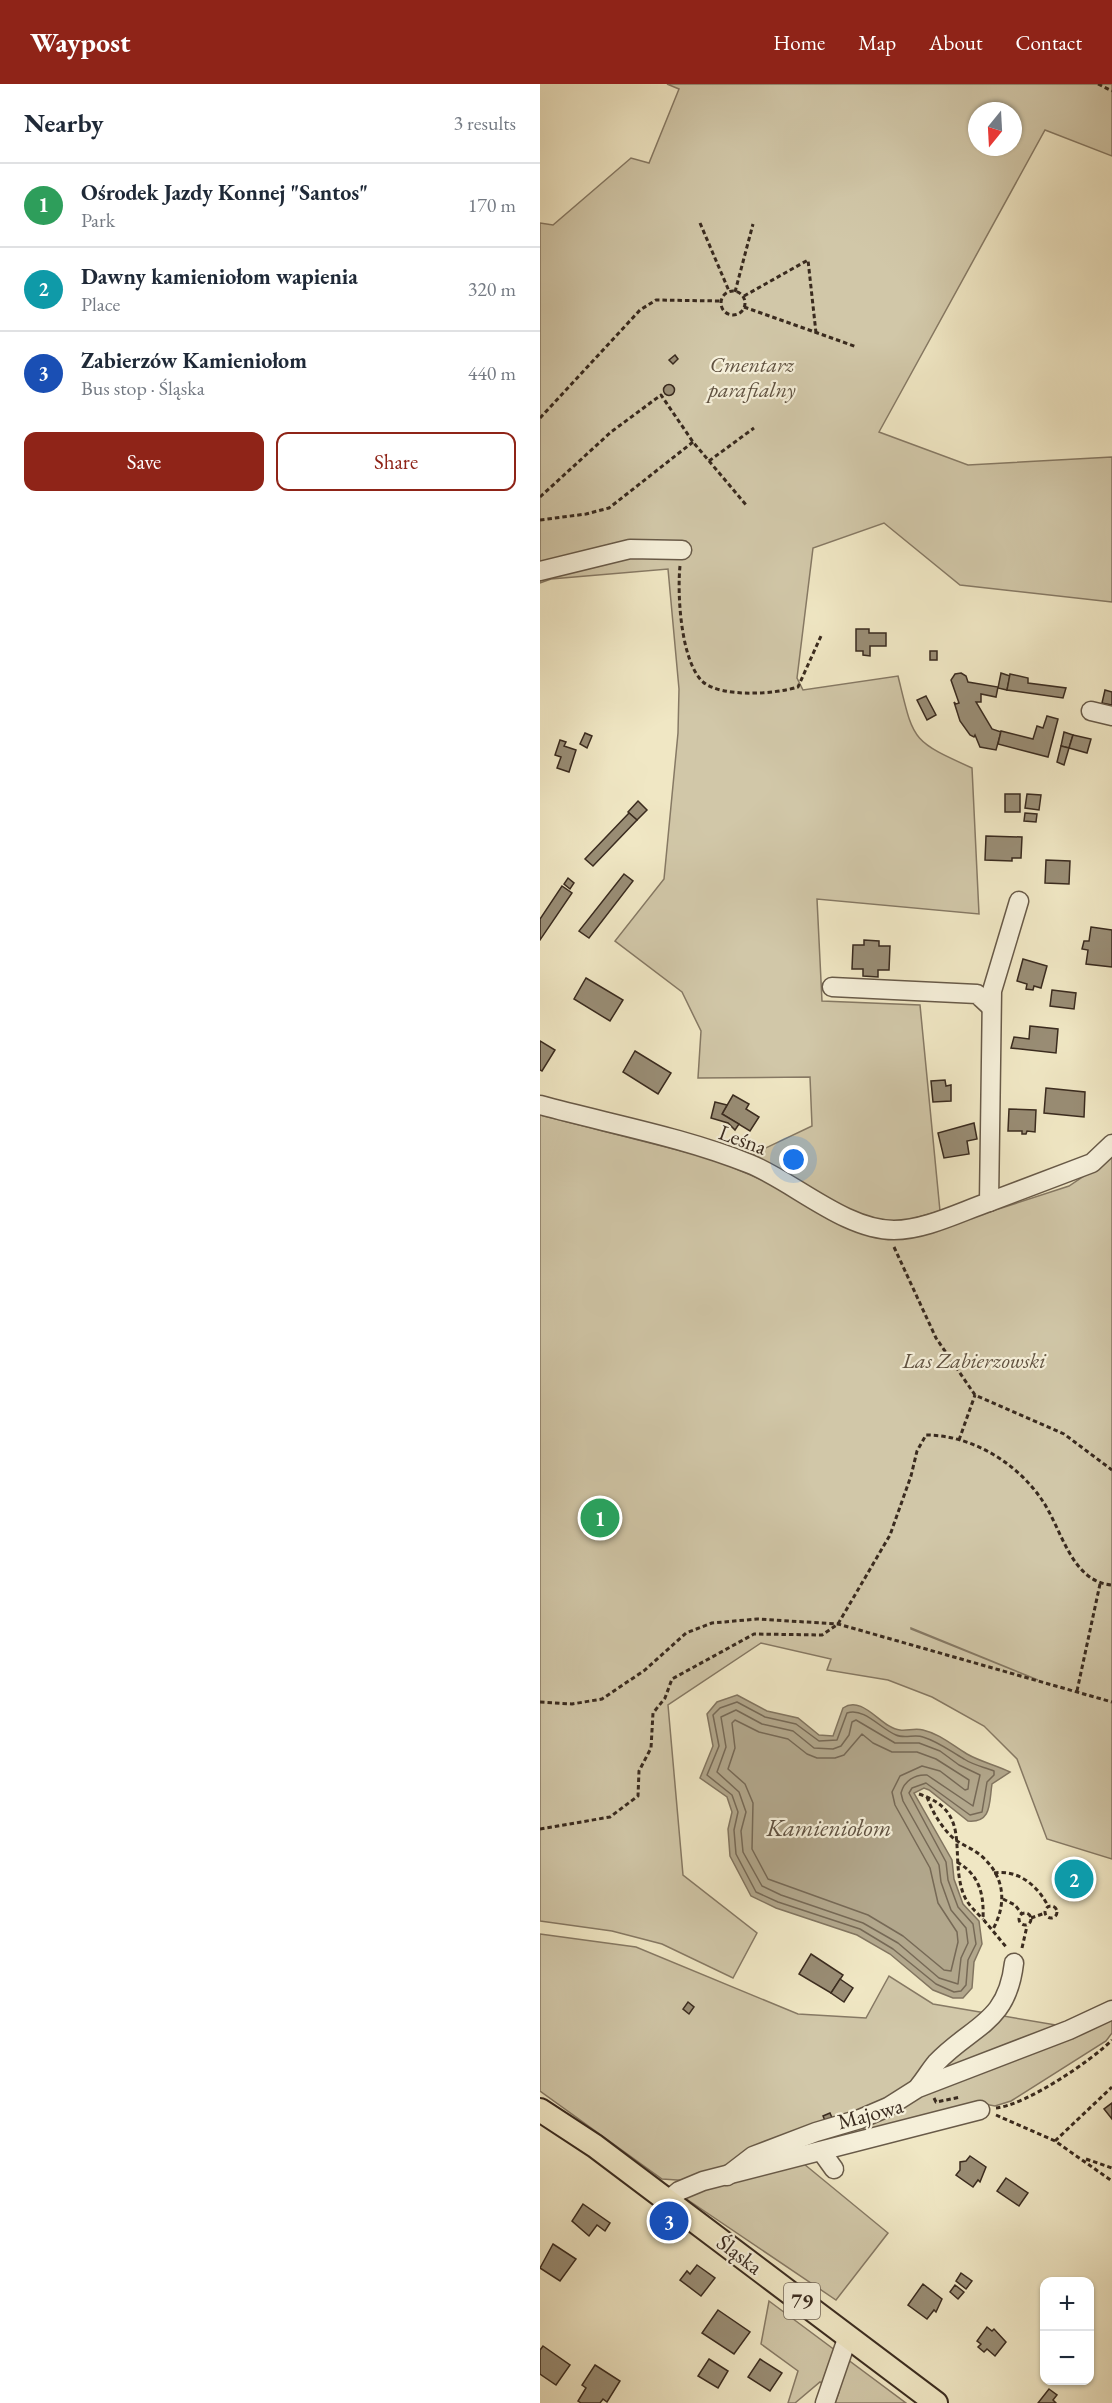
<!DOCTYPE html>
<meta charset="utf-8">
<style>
body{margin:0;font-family:"EB Garamond",serif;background:#f6f6f7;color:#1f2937}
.controls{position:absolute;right:18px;bottom:18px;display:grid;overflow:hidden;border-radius:12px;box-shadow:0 2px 4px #0004}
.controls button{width:54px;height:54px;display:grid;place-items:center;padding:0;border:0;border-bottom:2px solid #e0e1e3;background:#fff;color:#1f2937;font:30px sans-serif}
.compass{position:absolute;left:428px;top:18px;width:54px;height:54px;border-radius:50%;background:#fff;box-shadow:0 2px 4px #0004;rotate:198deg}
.you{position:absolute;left:254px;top:1076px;width:21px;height:21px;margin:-15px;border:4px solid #fff;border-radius:50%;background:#1a73e8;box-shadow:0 0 0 9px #1a73e833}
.badge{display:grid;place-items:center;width:39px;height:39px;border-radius:50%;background:#8f2418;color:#fff;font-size:20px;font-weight:700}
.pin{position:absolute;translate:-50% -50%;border:3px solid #fff;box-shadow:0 2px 6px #0006}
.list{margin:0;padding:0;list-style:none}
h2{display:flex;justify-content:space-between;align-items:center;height:78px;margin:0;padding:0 24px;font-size:26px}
h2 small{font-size:20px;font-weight:400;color:#747a83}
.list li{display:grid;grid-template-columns:39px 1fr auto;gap:18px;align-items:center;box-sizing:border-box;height:84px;padding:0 24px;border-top:2px solid #e0e1e3}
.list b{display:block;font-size:22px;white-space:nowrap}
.list p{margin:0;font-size:20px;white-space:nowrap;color:#747a83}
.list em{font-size:20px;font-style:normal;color:#747a83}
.actions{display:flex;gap:12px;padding:18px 24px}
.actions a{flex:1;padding:14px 0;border:2px solid #8f2418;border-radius:12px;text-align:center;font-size:21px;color:#8f2418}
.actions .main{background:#8f2418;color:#fff}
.map{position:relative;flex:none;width:572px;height:2319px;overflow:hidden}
header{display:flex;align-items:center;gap:36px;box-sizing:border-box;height:84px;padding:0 30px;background:#8f2418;color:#fff}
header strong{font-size:28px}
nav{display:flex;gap:33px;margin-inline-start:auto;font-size:21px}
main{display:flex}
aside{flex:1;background:#fff}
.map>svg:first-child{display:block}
.green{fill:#d1c7a8;stroke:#867964;stroke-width:1.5;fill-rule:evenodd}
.water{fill:#b2a78c;stroke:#827560;stroke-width:1.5}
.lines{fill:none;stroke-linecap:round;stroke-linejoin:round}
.shore{stroke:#766956;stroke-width:1.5}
.building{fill:#998d75;stroke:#3a2b1f;stroke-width:1.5}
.minor-casing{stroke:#685a48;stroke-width:21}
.major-casing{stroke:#3a2b1f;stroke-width:26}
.path{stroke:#3a2b1f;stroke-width:3;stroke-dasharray:4.5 3;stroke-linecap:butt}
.minor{stroke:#f5efd9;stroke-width:18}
.major{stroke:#f0e7c4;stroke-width:22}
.labels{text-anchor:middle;stroke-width:4.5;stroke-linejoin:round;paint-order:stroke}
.shield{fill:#f5efd9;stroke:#726657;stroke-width:1.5}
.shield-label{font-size:21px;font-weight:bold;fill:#3a2b1f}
.park-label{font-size:22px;font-style:italic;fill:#605241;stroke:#f5efd9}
.street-label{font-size:22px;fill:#3a2b1f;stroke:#f5efd9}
.water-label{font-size:24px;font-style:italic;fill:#5e5040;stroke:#f5efd9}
</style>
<header>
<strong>Waypost</strong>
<nav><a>Home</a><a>Map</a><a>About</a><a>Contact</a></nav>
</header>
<main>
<aside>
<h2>Nearby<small>3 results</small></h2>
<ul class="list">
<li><span class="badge" style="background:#2e9e5b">1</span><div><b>Ośrodek Jazdy Konnej &quot;Santos&quot;</b><p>Park</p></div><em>170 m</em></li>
<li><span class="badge" style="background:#0f9aa8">2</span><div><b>Dawny kamieniołom wapienia</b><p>Place</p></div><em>320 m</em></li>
<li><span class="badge" style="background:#1a4fb4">3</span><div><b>Zabierzów Kamieniołom</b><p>Bus stop · Śląska</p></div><em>440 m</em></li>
</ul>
<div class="actions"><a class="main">Save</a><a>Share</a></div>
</aside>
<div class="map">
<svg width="572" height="2319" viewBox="0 0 572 2319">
<rect width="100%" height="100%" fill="#f0e7c4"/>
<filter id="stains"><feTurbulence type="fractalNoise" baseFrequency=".00333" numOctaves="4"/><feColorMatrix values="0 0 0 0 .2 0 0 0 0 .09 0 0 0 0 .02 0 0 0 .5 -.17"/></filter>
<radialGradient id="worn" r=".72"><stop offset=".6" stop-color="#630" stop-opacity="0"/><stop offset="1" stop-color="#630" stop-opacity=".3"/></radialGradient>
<g class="green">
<path d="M127,0H572V72L505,46L339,348L428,381L572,373V518L420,501L344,439L273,464L257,594L263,606L358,592C374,657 370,656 432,684L439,830L277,815L282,917L380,921L400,1127L357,1139L403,1143L529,1102L572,1073V1775L507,1755L477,1675L444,1642L392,1613L348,1596L287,1586L291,1575L221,1559L128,1621L143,1791L217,1849L193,1894L122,1860L72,1847L0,1837V1031L173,1075L234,1101L211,1071L272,1042L270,993L158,994L161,947L142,908L75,857L124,795L138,649L139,605L128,485L11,495L0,499V139L13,141L91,74L109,79L139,5ZM437,27H473V63H437ZM371,1544L498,1596L371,1545Z"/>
<polygon points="0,1850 96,1863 258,1930 326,1934 349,1892 393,1920 516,1941 377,1997 318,2030 152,2097 122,2095 0,2007"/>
<polygon points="572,1934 572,1949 566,1957 471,2017 455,2022 439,2019 213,2078 385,2005"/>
<polygon points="264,2080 348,2149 296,2216 145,2114 170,2103"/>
<polygon points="229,2217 366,2319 295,2319 299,2308 280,2298 255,2319 248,2319 258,2287 221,2260"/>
</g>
<path class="water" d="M197,1611L227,1627L258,1634L279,1651L293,1652L303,1624C323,1610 342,1645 360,1646C367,1647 375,1644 383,1646C400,1650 412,1661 427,1670C441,1678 456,1681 470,1688L452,1700C449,1719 452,1739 428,1737L389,1706L384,1704L374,1709L412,1776L414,1795L423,1820L439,1837L442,1860L434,1878L432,1904L423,1914H413L393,1906L350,1870L317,1851L236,1824L211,1812L190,1772L188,1745L192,1728L187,1713L160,1694L173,1662L167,1630L177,1618Z"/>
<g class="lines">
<g class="shore">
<path d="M197,1618L225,1633L256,1640L279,1657L297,1656L307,1629C324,1623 341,1645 356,1651C364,1655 375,1650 383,1653C399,1658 410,1667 424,1675C433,1681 444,1683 454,1687V1691L447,1698L442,1728L430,1731L386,1699L372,1704L369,1709L406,1778L408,1796L418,1823L433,1840L436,1860L428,1876L426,1901L421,1907L414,1908L396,1900L353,1865L320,1845L238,1818L216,1808L196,1770L194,1746L198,1728L192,1711L167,1691L179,1662L173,1631L180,1624Z"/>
<path d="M196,1626L222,1640L253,1647L274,1664L293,1665L301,1662L309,1651L312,1638L316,1636L355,1659H379L400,1667L419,1681L440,1691L433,1722L387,1691C375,1690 364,1697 361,1709L363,1717L399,1781L401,1798L411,1826L426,1844L428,1859L421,1874L418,1900L399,1894L358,1859L323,1839L241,1811L222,1802L203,1768L201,1747L206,1728L199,1708L177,1688L186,1663L181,1633Z"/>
<polygon points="195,1636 219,1648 248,1655 267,1670 277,1674 295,1674 304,1671 322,1650 333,1659 352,1668 377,1668 396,1675 429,1696 428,1705 425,1706 400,1687 382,1682 360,1692 352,1708 355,1721 390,1784 398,1819 417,1848 418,1858 411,1887 404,1886 363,1852 328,1831 228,1795 212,1765 213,1719 205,1700 188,1685 195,1664 192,1639"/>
</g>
</g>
<g class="building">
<polygon points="135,271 138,275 133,280 129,276"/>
<circle cx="129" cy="306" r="5.5"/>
<polygon points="316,545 329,545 329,549 346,549 346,562 330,562 330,572 323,571 323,567 316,567"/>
<rect x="390" y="567" width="7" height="9"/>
<polygon points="421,589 426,592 428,598 458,603 456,613 441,610 441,618 436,618 452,645 461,648 456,666 440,663 435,651 434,653 430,651 420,637 414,618 416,620 419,619 411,596 415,590"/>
<polygon points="461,589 470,592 467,606 458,604"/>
<polygon points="470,590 488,594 488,599 526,604 523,614 467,606"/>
<polygon points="565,606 572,608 572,621 562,619"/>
<polygon points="386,612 396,631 387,636 377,616"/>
<polygon points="507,632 518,635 508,673 458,660 461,647 493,655 497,642 503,644"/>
<polygon points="524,648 533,651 529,664 521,662"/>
<polygon points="45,649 52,652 47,664 40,660"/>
<polygon points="533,651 551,655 547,669 529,664"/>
<polygon points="20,656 26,658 24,662 36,666 29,688 17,684 21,673 15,671"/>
<polygon points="521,662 529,664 524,681 517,678"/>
<rect x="465" y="710" width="15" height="18"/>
<polygon points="487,710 501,711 499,726 485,724"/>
<polygon points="98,717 107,726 97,736 88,728"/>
<polygon points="89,729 97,736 53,782 45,775"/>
<polygon points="485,729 497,730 496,738 484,737"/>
<polygon points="446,752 482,753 481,774 472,774 472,777 445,776"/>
<polygon points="506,776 530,777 529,800 505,799"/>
<polygon points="84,790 93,797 49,854 39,847"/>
<polygon points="28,794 34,799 30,805 24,800"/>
<polygon points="22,802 32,809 0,856 0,835"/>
<polygon points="551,843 572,846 572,883 546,880 548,866 542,865 544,857 549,857"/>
<polygon points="324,856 339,857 339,862 350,862 349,886 338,886 338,893 323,892 323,885 312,885 313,861 324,861"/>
<polygon points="483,875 507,882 501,904 494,902 493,906 486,905 487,900 477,897"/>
<polygon points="46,894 83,916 70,937 34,915"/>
<polygon points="512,906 536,909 534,925 510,922"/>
<polygon points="490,942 518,945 516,969 471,964 474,953 489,955"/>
<polygon points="0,957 15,966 2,987 0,986"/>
<polygon points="95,967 131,989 118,1010 83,988"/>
<polygon points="405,996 406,1002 411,1001 411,1017 393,1018 391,997"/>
<polygon points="506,1004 545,1008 544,1033 504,1029"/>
<polygon points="193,1011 209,1020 206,1025 219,1033 210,1047 182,1030"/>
<polygon points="175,1018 187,1021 182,1030 199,1040 195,1046 188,1039 171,1034"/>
<polygon points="469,1025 496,1026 495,1048 487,1047 486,1050 482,1050 482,1047 468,1047"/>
<polygon points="434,1039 437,1055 427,1057 429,1070 404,1074 398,1049"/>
<polygon points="271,1870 303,1891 291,1909 259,1890"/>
<polygon points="300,1895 313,1904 304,1918 291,1909"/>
<polygon points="148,1918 154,1923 149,1930 143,1925"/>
<polygon points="572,2019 572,2035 564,2025"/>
<polygon points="290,2029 293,2036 286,2039 283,2032"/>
<polygon points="430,2072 446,2083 440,2098 438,2096 433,2103 416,2091 420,2086 420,2078 426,2077"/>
<polygon points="466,2094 488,2109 479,2122 457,2107"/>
<polygon points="43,2120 70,2139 65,2147 57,2141 49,2152 32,2137"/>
<polygon points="13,2160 36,2175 20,2197 0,2184"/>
<polygon points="157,2181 175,2194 161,2212 140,2196 147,2187 150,2190"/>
<polygon points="421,2189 432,2197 426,2205 416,2197"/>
<polygon points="383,2200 402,2215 396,2228 394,2226 387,2235 368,2221"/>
<polygon points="415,2201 424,2208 418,2215 410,2208"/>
<polygon points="178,2226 210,2248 194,2270 162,2249"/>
<polygon points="447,2243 452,2247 454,2245 466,2258 455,2272 447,2265 444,2268 438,2263 441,2260 437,2257"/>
<polygon points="3,2262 30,2281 16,2301 0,2290 0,2266"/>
<polygon points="169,2275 188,2287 178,2304 158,2292"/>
<polygon points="220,2275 242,2289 230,2307 208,2293"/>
<polygon points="55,2281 80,2297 67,2318 63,2315 60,2319 41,2319 38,2317 46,2304 42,2301"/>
<polygon points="509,2305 517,2311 513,2316 516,2319 498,2319"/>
</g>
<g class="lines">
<g class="minor-casing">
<g id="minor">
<polyline points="0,487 90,465 142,466"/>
<polyline points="551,627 572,632"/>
<polyline points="292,903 437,910 451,923"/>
<path d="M0,1021C70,1040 143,1053 210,1080C254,1098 305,1146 354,1146C385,1146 420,1128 449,1118L452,907L479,817"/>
<polyline points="449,1118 552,1079 572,1060"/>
<path d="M379,2002C385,1995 390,1986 396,1979C432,1941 467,1940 474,1879"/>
<polyline points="281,2067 294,2085"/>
<polyline points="187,2092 213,2072 276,2048 320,2035 348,2023 378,2004 529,1946 572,1926"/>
<polyline points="127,2117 139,2107 163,2097 440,2026"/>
<polyline points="285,2319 308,2252"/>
</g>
</g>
<g class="major-casing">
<polyline id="major" points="0,2026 55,2062 396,2319"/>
</g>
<g class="path">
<polyline points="558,0 572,7"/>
<polyline points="160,139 189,207"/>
<circle cx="193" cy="219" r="12"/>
<polyline points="195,208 213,140"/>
<polyline points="204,212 268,176 276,249"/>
<polyline points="204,223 317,263"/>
<polyline points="0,334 100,226 116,216 181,217"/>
<polyline points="169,377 214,344"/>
<polyline points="0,413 71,348 121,311 153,358 207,422"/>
<polyline points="0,436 46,430 69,424 153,358"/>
<path d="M140,482C137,511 141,578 163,598C182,614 236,610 258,603L281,552"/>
<polyline points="354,1163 396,1254 435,1311 524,1350 572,1386"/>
<polyline points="419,1356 435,1311"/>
<polyline points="537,1607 560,1500"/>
<polyline points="0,1618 32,1620 62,1615 105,1586 146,1549 172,1539 217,1535 298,1540 572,1618"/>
<path d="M379,1710C433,1728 409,1768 423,1809C427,1820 435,1827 443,1835"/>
<path d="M387,1713C392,1727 400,1741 411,1752C419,1760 430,1763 439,1770C464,1790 468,1818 453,1845"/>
<path d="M0,1745L70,1733L98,1712L99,1687L111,1664L113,1629L125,1614L132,1595L214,1550L282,1551L298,1540L350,1451L371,1392L377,1367L386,1351C432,1351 477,1379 502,1416C522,1445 531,1498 572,1501"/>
<path d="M417,1778C440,1791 444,1811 443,1835L467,1864"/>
<path d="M454,1789C478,1785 498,1802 508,1822"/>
<polyline points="463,1815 475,1821 482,1830"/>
<circle cx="511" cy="1828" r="6"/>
<circle cx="485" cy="1835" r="6"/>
<polyline points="491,1834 505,1829"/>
<polyline points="482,1864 487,1842"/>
<polyline points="394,2014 396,2018 421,2013"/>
<path d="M456,2024C486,2021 551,1977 572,1956"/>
<polyline points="456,2031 515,2057 572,2097"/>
<polyline points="515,2057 572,2003"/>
<polyline points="546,2075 572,2084"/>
</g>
<use href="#minor" class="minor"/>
<use href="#major" class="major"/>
</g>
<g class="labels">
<rect class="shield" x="244" y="2199" width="36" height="36" rx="4.5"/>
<g class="shield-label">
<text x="262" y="2224">79</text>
</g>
<g class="park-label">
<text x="212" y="288">Cmentarz<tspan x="212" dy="25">parafialny</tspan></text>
<text x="434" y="1284">Las Zabierzowski</text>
</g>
<g class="street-label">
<text transform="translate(203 1055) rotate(20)" y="8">Leśna</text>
<text transform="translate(330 2029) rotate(-15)" y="8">Majowa</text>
<text transform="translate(200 2170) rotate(37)" y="8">Śląska</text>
</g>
<g class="water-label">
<text x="289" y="1752">Kamieniołom</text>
</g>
</g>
<rect width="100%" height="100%" filter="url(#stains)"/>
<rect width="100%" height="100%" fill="url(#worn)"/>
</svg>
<div class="controls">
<button>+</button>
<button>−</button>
</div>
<svg class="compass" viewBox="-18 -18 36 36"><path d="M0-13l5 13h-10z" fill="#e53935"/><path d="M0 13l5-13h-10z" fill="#747a83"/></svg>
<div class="you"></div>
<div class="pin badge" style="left:60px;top:1434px;background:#2e9e5b">1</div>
<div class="pin badge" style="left:534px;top:1795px;background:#0f9aa8">2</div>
<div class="pin badge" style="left:129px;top:2137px;background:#1a4fb4">3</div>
</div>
</main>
